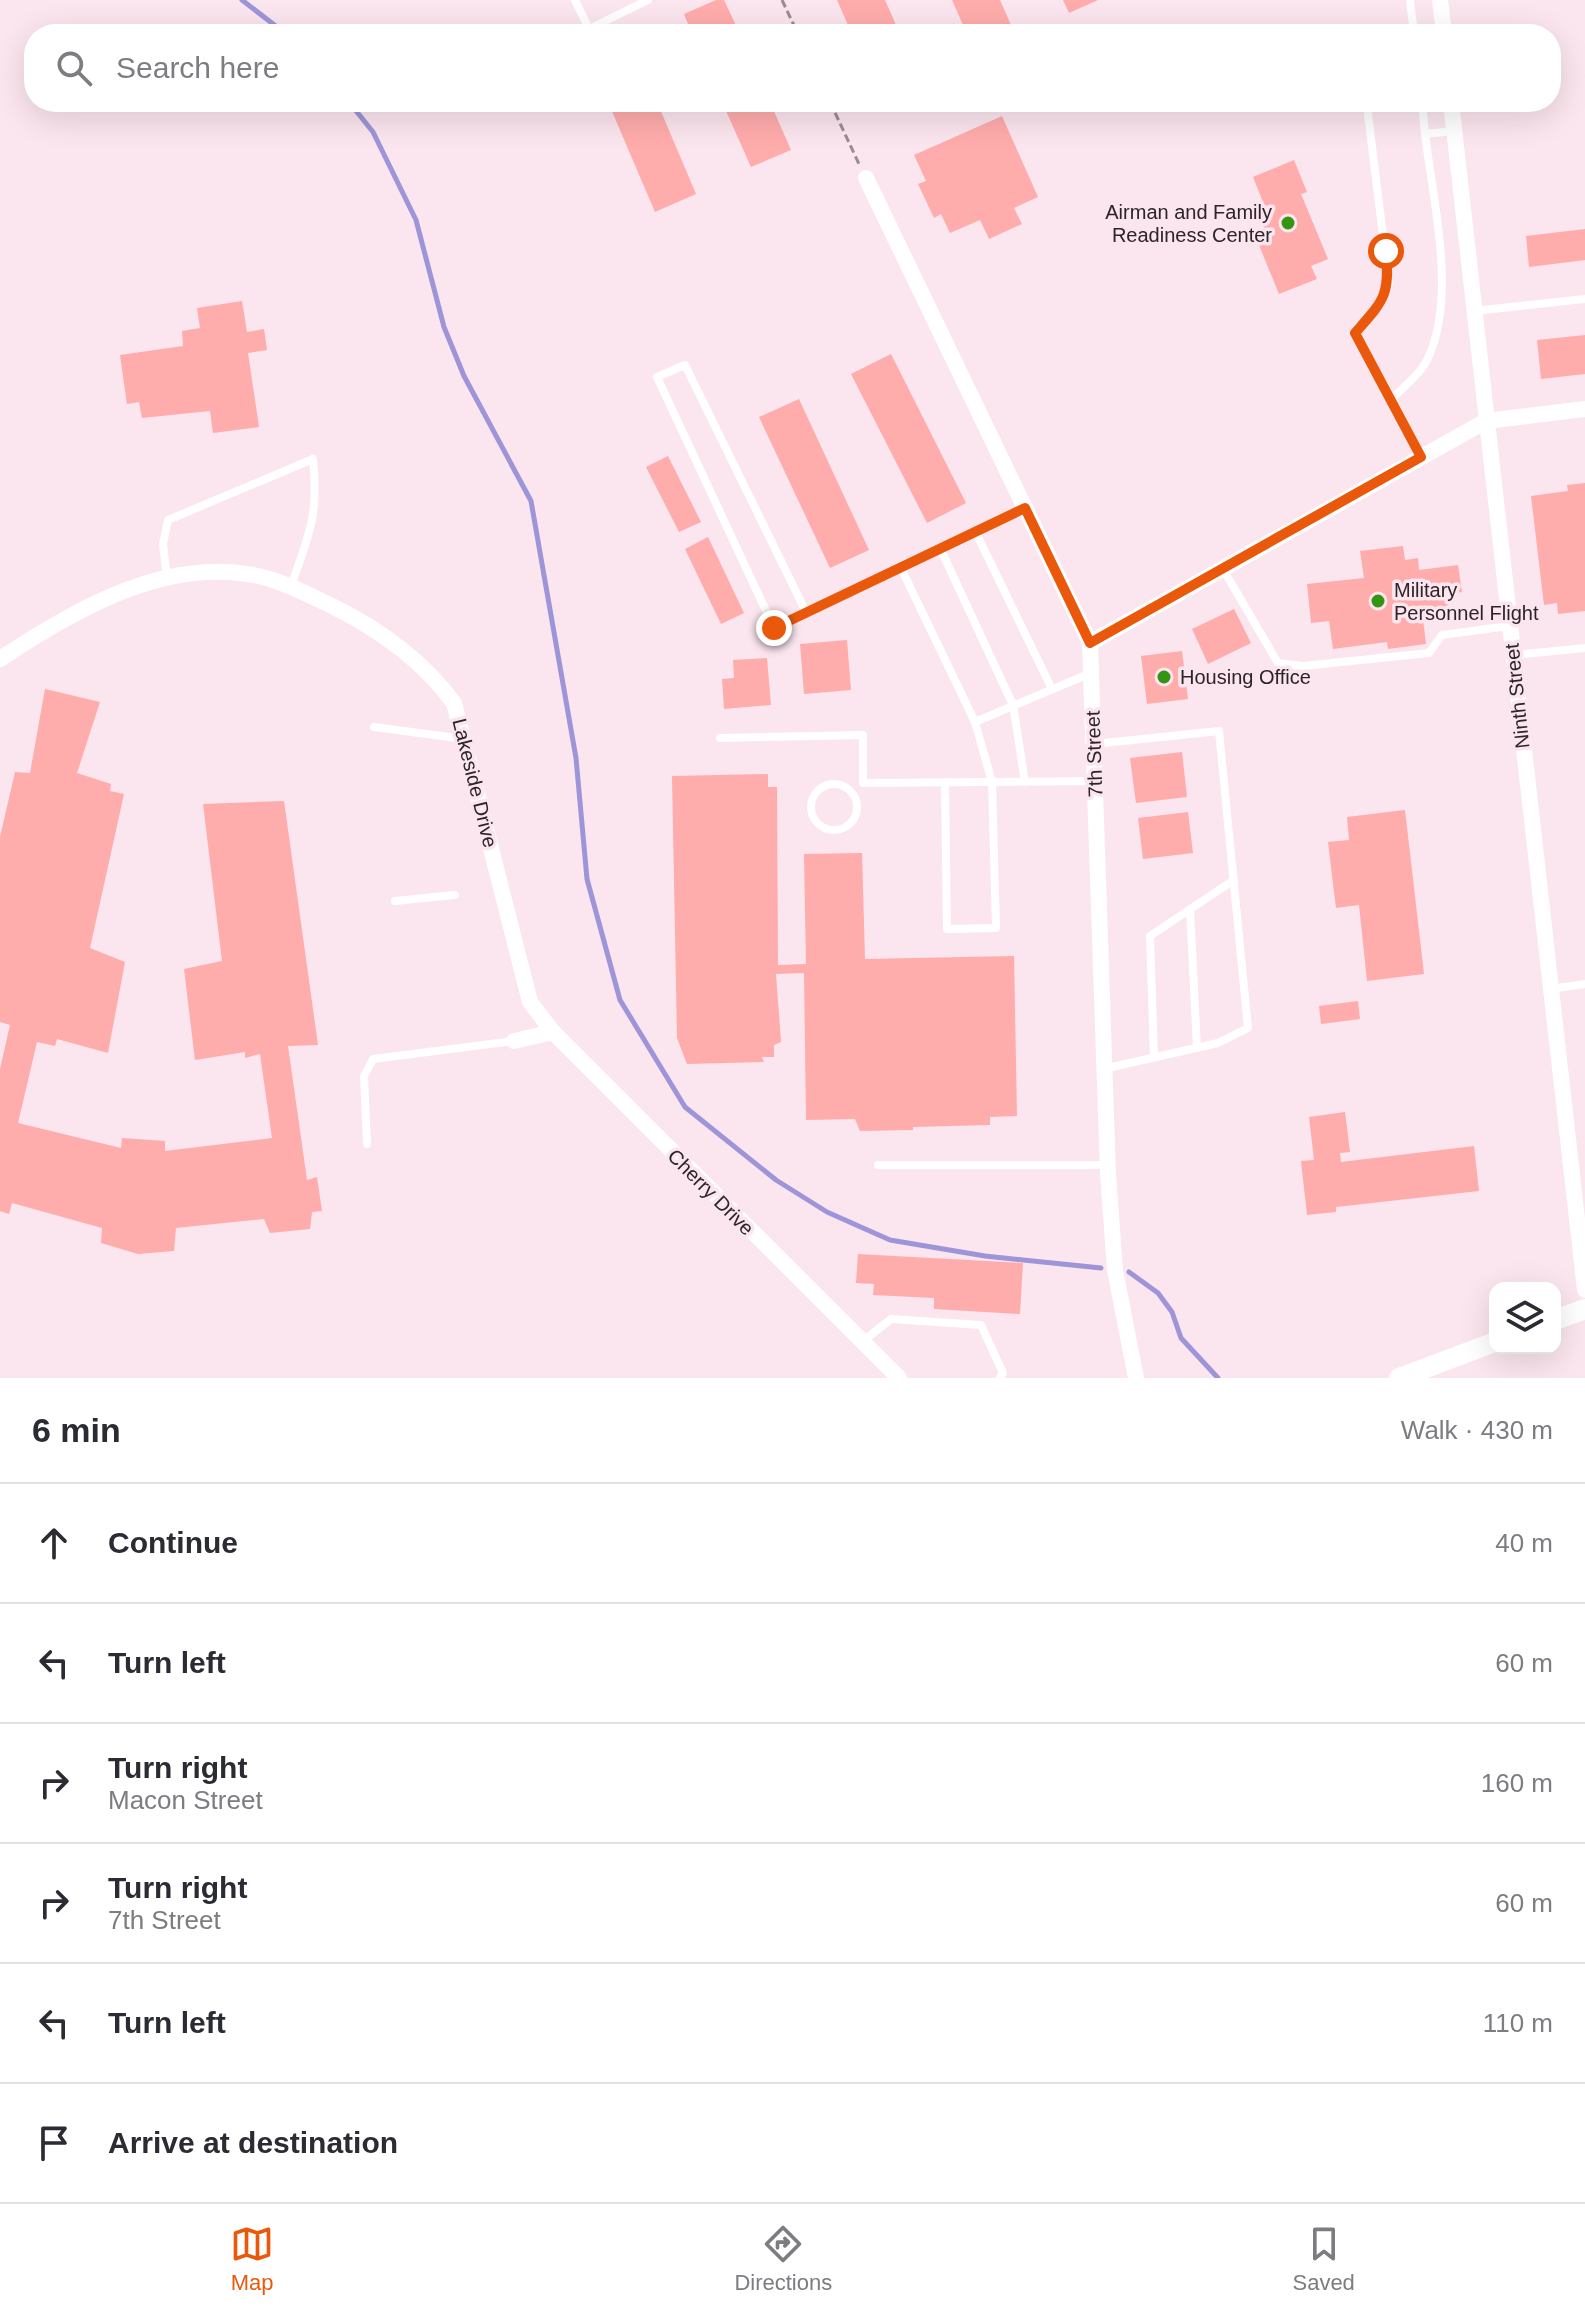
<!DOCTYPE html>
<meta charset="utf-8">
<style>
body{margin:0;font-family:Helvetica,sans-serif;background:#f7f7f7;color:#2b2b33}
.controls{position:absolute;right:24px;bottom:24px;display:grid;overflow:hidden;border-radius:16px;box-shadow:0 8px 32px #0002}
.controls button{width:72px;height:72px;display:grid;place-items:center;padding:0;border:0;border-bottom:2px solid #e1e1e2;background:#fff;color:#2b2b33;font:40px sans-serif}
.stop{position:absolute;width:24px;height:24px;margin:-18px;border:6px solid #ea580c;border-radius:50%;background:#fff}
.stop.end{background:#ea580c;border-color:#fff;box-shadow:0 2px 8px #0008}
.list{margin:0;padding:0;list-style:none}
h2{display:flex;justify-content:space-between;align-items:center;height:104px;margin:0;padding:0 32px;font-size:34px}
h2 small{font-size:26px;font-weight:400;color:#7c7c81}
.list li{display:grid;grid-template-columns:52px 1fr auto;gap:24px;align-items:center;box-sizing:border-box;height:120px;padding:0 32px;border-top:2px solid #e1e1e2}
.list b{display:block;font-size:30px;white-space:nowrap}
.list p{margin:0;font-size:26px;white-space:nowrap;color:#7c7c81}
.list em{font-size:26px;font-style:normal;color:#7c7c81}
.icon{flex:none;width:44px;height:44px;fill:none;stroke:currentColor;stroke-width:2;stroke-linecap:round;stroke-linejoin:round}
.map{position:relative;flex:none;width:1585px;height:1378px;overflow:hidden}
.search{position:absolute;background:#fff;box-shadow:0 8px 32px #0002;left:24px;right:24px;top:24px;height:88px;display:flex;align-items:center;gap:20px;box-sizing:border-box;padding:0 28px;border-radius:32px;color:#7c7c81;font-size:30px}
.sheet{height:824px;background:#fff}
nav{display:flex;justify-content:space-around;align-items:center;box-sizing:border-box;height:112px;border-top:2px solid #e1e1e2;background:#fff;font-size:22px;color:#7c7c81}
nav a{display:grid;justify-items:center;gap:4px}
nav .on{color:#ea580c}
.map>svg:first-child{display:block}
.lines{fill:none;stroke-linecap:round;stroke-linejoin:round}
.stream{stroke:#9d95d8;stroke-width:5}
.building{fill:#ffacac}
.path{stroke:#9b8b92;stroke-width:3;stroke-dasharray:8 4;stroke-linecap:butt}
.service{stroke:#fff;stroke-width:8}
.minor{stroke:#fff;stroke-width:16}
.tertiary{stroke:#fff;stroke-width:20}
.route{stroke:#ea580c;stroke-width:10}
.poi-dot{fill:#359412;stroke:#fbe5ee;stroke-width:3}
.labels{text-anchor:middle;stroke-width:7;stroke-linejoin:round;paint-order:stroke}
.poi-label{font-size:20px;fill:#2c2428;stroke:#fbe5ee;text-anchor:start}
.street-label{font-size:20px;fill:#2c2428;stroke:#fbe5ee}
</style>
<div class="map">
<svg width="1585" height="1378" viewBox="0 0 1585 1378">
<rect width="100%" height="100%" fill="#fbe5ee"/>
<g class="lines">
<g class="stream">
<polyline points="242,0 286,34"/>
<polyline points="349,102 373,132 416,220 444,327 464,376 531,501 576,758 587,879 620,1000 685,1107 776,1180 827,1212 890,1240 985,1256 1101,1268"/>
<polyline points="1129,1272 1158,1293 1172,1312 1181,1338 1218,1378"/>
</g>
</g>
<g class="building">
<polygon points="716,0 724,0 740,34 692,34 684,14"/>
<polygon points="837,0 885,0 900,34 852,34"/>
<polygon points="952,0 1000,0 1015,34 967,34"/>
<polygon points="1063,0 1098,0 1069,13"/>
<polygon points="608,102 657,102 696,194 655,212"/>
<polygon points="722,102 770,102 791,150 751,167"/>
<polygon points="1002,116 1038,197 1014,208 1022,224 989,239 980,220 950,233 941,214 934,218 918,184 926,181 914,155"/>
<polygon points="1294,160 1307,192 1301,194 1328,259 1311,266 1317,279 1279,294 1254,233 1265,229 1259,215 1251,218 1247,209 1263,202 1253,177"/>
<polygon points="1585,229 1585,260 1529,267 1526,236"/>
<polygon points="242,301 247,332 264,329 267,350 248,353 259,427 213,433 210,411 142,418 139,402 127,404 120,355 183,346 182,331 200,328 197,308"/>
<polygon points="1585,335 1585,374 1541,379 1537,340"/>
<polygon points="891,354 966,503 927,523 851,374"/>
<polygon points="799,399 869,550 830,568 759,417"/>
<polygon points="668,456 701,522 679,532 646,467"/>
<polygon points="1585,483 1585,611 1558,614 1557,603 1544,605 1531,496 1568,491 1567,485"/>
<polygon points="708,537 744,613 721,624 685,549"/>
<polygon points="1403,546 1405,560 1418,558 1419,570 1458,565 1462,592 1446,594 1448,608 1422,611 1426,644 1388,649 1387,642 1333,649 1329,621 1311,623 1307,584 1364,578 1360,551"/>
<polygon points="1234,609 1251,643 1208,664 1192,629"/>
<polygon points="847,640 851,690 804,694 800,644"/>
<polygon points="1182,651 1188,699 1147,704 1141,656"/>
<polygon points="767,658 771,705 724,709 722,679 734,678 733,660"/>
<polygon points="45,689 100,702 77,773 111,784 110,791 124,794 90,948 125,962 108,1053 57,1039 55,1046 37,1042 18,1123 121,1148 122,1138 165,1141 165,1151 272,1138 260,1054 245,1058 245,1052 195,1060 184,969 222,961 203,804 284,801 318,1045 288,1046 307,1180 317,1177 322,1211 312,1212 310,1229 270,1233 264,1219 176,1228 174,1251 138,1254 101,1243 102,1228 12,1203 9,1214 0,1211 0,1069 10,1025 0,1022 0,837 15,772 30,773"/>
<polygon points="1182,752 1187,797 1136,803 1130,758"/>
<polygon points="768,774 768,787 777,787 778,965 806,964 804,854 862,853 865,959 1014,956 1017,1116 990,1117 990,1125 913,1127 913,1130 860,1131 855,1119 806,1120 804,973 776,974 781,1042 774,1045 774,1057 762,1057 764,1062 687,1064 677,1038 672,776"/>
<polygon points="1405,810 1424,974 1367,981 1359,905 1336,908 1328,842 1349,840 1347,817"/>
<polygon points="1188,812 1193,853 1143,859 1138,818"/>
<polygon points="1358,1001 1360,1019 1321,1024 1319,1006"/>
<polygon points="1345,1112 1350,1152 1340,1153 1341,1162 1474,1146 1479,1191 1336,1207 1336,1212 1307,1215 1301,1161 1314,1160 1309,1117"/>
<polygon points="858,1254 1023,1263 1020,1314 934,1309 934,1298 873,1295 874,1284 856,1283"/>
</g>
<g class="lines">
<g class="path">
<polyline points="782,0 798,34"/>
<polyline points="830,102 859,164"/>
</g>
<g class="service">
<polyline points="575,0 589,29 648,0"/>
<polyline points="1410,0 1414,34"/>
<polyline points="1422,102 1425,134 1454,131"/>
<polyline points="1368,114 1389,284 1380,305 1355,333 1392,399"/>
<polyline points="1474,311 1585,299"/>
<path d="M1421,457L1392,399C1403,387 1422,373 1428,358C1457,295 1433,201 1425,134"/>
<polyline points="975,531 1052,689"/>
<polyline points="940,548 1013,705 1025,782"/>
<polyline points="1223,569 1278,663 1303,666 1429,653 1442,635 1509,626"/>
<path d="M167,578L163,544L168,520L313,459C319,515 309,535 291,586"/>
<polyline points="806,612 685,365 657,377 774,628 900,566"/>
<polyline points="1514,655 1585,648"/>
<polyline points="975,722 1091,673"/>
<polyline points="374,727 464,739"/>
<polyline points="720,738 863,735 863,783 1095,781"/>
<polyline points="1094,744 1219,731 1248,1028 1218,1043 1103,1069"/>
<polyline points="945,782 947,929 996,928 992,782 975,722 900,566 1025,508"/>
<circle cx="834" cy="807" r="23"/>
<polyline points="395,901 455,895"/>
<polyline points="1190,909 1197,1048"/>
<polyline points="1551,989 1585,984"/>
<polyline points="1154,1057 1150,936 1234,880"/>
<polyline points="367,1144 364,1076 373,1059 514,1041"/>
<polyline points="878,1165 1107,1165"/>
<polyline points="862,1342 891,1319 981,1325 1003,1373 1000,1378"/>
</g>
<g class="minor">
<polyline points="1440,0 1444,34"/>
<polyline points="1451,102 1585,1290"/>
<polyline points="866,178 1090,643 1108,1174 1115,1270 1136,1378"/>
<polyline points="1090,643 1486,421 1585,409"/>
<path d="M0,659C71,612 159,560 247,574C277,578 305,593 332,606C379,629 422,660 454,703L530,1002L553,1032"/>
<polyline points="514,1041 553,1032 899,1378"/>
</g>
<g class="tertiary">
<polyline points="1555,1320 1585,1309"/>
<polyline points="1399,1378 1495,1342"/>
</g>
</g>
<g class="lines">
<path class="route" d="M774,628L1025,508L1090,643L1421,457L1355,333C1384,300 1390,296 1386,251"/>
</g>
<g class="poi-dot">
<circle cx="1288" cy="223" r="8"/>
<circle cx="1378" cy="601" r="8"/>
<circle cx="1164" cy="677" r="8"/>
</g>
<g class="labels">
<g class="poi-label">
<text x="1272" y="219" text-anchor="end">Airman and Family<tspan x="1272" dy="23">Readiness Center</tspan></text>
<text x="1394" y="597">Military<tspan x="1394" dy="23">Personnel Flight</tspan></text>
<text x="1180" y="684">Housing Office</text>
</g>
<g class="street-label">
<text transform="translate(1517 696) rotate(-96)" y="7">Ninth Street</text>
<text transform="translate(1094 754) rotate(-92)" y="7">7th Street</text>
<text transform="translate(475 783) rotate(76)" y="7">Lakeside Drive</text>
<text transform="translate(711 1192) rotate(45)" y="7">Cherry Drive</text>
</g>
</g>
</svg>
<div class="controls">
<button><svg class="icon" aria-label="layers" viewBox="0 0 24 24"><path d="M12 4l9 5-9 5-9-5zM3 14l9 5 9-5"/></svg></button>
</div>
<div class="stop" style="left:1386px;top:251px"></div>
<div class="stop end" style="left:774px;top:628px"></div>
<div class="search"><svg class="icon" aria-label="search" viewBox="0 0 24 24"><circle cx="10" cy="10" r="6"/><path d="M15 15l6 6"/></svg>Search here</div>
</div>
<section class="sheet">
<h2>6 min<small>Walk · 430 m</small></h2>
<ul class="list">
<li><svg class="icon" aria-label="ahead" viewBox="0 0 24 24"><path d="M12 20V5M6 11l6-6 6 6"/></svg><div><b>Continue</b></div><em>40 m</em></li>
<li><svg class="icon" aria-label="left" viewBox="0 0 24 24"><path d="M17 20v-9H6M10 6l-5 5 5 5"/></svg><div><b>Turn left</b></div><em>60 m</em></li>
<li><svg class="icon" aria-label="right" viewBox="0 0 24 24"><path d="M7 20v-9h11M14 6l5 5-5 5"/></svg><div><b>Turn right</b><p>Macon Street</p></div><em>160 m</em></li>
<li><svg class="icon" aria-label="right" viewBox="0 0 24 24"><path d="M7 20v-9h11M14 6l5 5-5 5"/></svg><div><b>Turn right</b><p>7th Street</p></div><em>60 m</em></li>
<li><svg class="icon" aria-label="left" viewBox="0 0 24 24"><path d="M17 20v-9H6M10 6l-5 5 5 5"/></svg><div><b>Turn left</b></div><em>110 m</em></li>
<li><svg class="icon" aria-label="arrive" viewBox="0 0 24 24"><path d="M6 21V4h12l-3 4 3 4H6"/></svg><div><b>Arrive at destination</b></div></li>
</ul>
</section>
<nav>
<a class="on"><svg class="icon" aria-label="map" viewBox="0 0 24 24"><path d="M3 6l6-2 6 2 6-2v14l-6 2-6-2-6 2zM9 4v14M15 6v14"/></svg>Map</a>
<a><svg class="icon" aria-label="directions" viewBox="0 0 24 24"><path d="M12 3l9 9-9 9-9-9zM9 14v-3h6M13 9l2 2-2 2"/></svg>Directions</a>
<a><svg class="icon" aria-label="saved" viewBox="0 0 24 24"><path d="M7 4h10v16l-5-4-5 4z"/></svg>Saved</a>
</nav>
